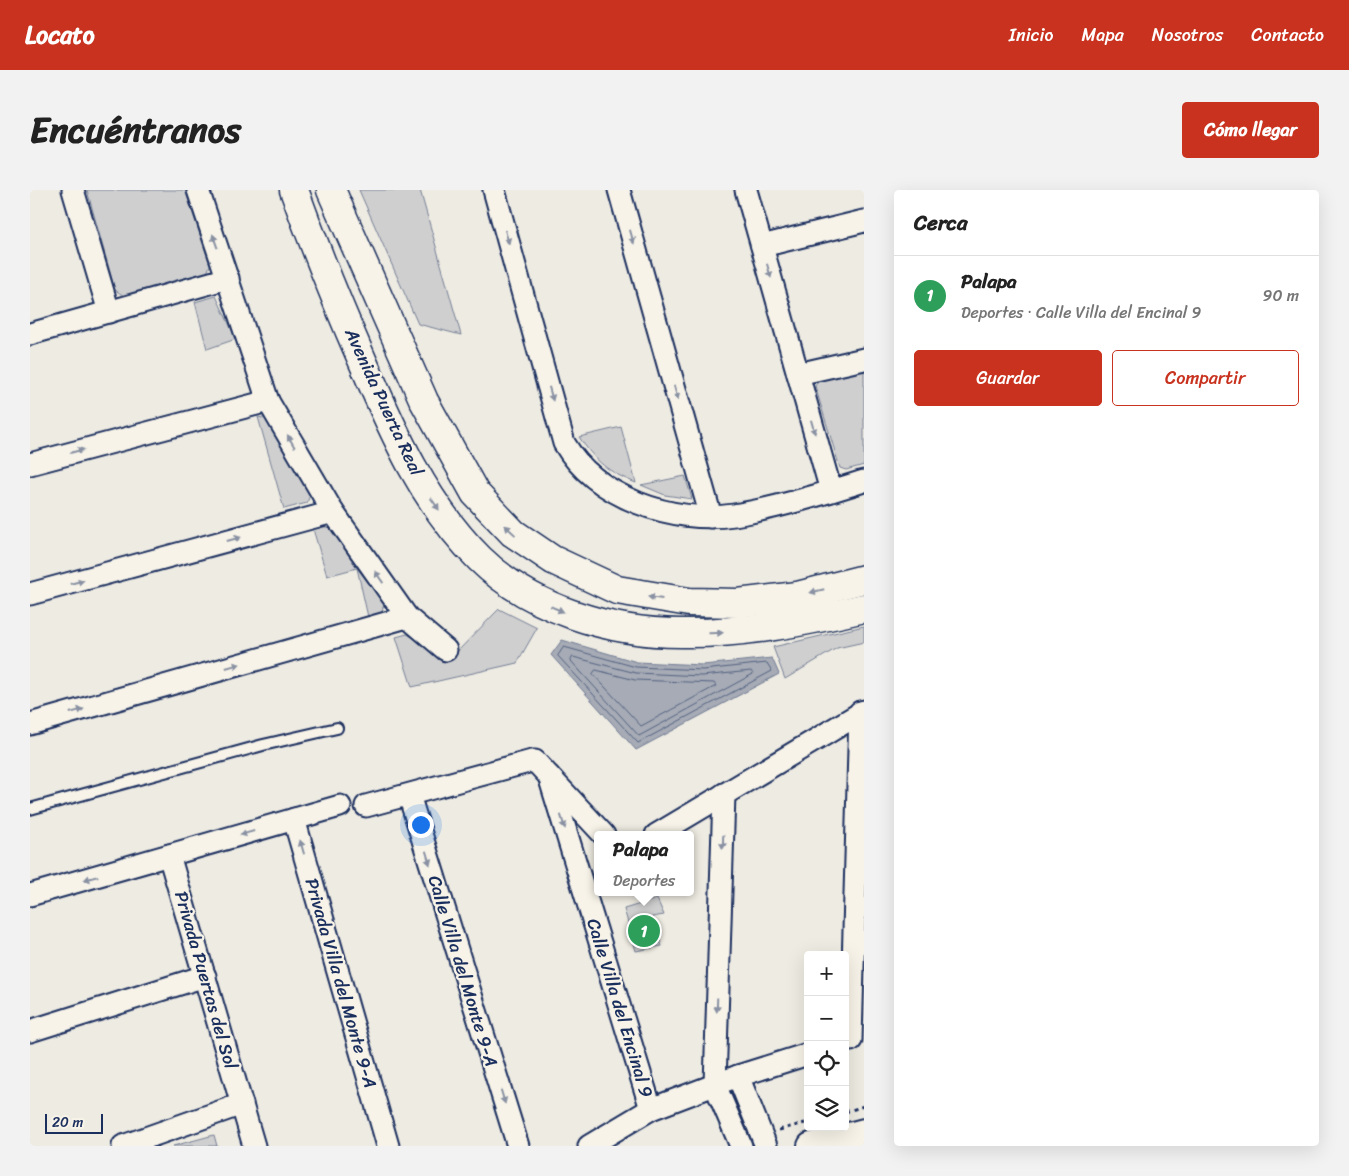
<!DOCTYPE html>
<html lang="es">
<meta charset="utf-8">
<style>
body{margin:0;font-family:Sriracha,sans-serif;background:#f2f2f2;color:#222}
.controls{position:absolute;right:15px;bottom:15px;display:grid;overflow:hidden;border-radius:5px;box-shadow:0 5px 20px #0002}
.controls button{width:45px;height:45px;display:grid;place-items:center;padding:0;border:0;border-bottom:1px solid #e0e0e0;background:#fff;color:#222;font:25px sans-serif}
.scale{position:absolute;left:15px;bottom:12px;width:58px;box-sizing:border-box;padding-left:5px;border:2px solid #1b2f5e;border-top:0;font-size:14px;line-height:18px;white-space:nowrap;color:#1b2f5e;-webkit-text-stroke:4px #f7f3e8;paint-order:stroke}
.you{position:absolute;left:390px;top:634px;width:18px;height:18px;margin:-12px;border:4px solid #fff;border-radius:50%;background:#1a73e8;box-shadow:0 0 0 8px #1a73e833}
.badge{display:grid;place-items:center;width:32px;height:32px;border-radius:50%;background:#c8321e;color:#fff;font-size:16px;font-weight:700}
.pin{position:absolute;translate:-50% -50%;border:2px solid #fff;box-shadow:0 1px 5px #0006}
.popup{position:absolute;left:564px;top:641px;width:100px;height:65px;box-sizing:border-box;display:grid;place-content:center;border-radius:5px;background:#fff;filter:drop-shadow(0 1px 4px #0005);font-size:16px;white-space:nowrap;color:#767676}
.popup b{font-size:19px;color:#222}
.popup::after{content:'';position:absolute;left:50%;top:100%;margin-left:-10px;border:10px solid transparent;border-top-color:#fff}
.list{margin:0;padding:0;list-style:none}
h2{display:flex;justify-content:space-between;align-items:center;height:65px;margin:0;padding:0 20px;font-size:21px}
h2 small{font-size:16px;font-weight:400;color:#767676}
.list li{display:grid;grid-template-columns:32px 1fr auto;gap:15px;align-items:center;box-sizing:border-box;height:80px;padding:0 20px;border-top:1px solid #e0e0e0}
.list b{display:block;font-size:19px;white-space:nowrap}
.list p{margin:0;font-size:16px;white-space:nowrap;color:#767676}
.list em{font-size:16px;font-style:normal;color:#767676}
.actions{display:flex;gap:10px;padding:15px 20px}
.actions a{flex:1;padding:11px 0;border:1px solid #c8321e;border-radius:5px;text-align:center;font-size:18px;color:#c8321e}
.actions .main{background:#c8321e;color:#fff}
.icon{flex:none;width:28px;height:28px;fill:none;stroke:currentColor;stroke-width:2;stroke-linecap:round;stroke-linejoin:round}
.map{position:relative;flex:none;width:834px;height:956px;overflow:hidden;border-radius:5px}
header{display:flex;align-items:center;gap:30px;box-sizing:border-box;height:70px;padding:0 25px;background:#c8321e;color:#fff}
header strong{font-size:24px}
nav{display:flex;gap:28px;margin-inline-start:auto;font-size:18px}
.intro{display:flex;align-items:center;justify-content:space-between;box-sizing:border-box;height:120px;padding:0 30px}
h1{margin:0;font-size:35px}
.button{padding:12px 22px;border-radius:5px;background:#c8321e;color:#fff;font-size:18px;font-weight:700}
main{display:flex;gap:30px;padding:0 30px}
aside{flex:1;background:#fff;border-radius:5px;box-shadow:0 5px 20px #0002}
.map>svg:first-child{display:block}
.green{fill:#cfcfcf;stroke:#757f96}
.water{fill:#a6abb5;stroke:#6e7992}
.lines{fill:none;stroke-linecap:round;stroke-linejoin:round}
.shore{stroke:#536181;stroke-width:1}
.service-casing{stroke:#1b2f5e;stroke-width:14}
.minor-casing{stroke:#1b2f5e;stroke-width:25}
.tertiary-casing{stroke:#1b2f5e;stroke-width:30}
.secondary-casing{stroke:#1b2f5e;stroke-width:31}
.path{stroke:#1b2f5e;stroke-width:3;stroke-dasharray:4 4;stroke-linecap:butt}
.service{stroke:#f7f3e8;stroke-width:10}
.minor{stroke:#f7f3e8;stroke-width:21}
.tertiary{stroke:#f7f3e8;stroke-width:26}
.secondary{stroke:#f7f3e8;stroke-width:28}
.oneway{fill:#8991a3}
.labels{text-anchor:middle;stroke-width:4.5;stroke-linejoin:round;paint-order:stroke}
.street-label{font-size:18px;fill:#1b2f5e;stroke:#f7f3e8}
</style>
<header>
<strong>Locato</strong>
<nav><a>Inicio</a><a>Mapa</a><a>Nosotros</a><a>Contacto</a></nav>
</header>
<div class="intro"><h1>Encuéntranos</h1><a class="button">Cómo llegar</a></div>
<main>
<div class="map">
<svg width="834" height="956" viewBox="0 0 834 956">
<rect width="100%" height="100%" fill="#eeebe2"/>
<filter id="ink" filterUnits="userSpaceOnUse"><feTurbulence type="fractalNoise" baseFrequency=".02" numOctaves="2"/><feDisplacementMap in="SourceGraphic" scale="10" xChannelSelector="R" yChannelSelector="G"/><feConvolveMatrix kernelMatrix="1 2 1 2 8 2 1 2 1" color-interpolation-filters="sRGB"/></filter>
<g filter="url(#ink)">
<g class="green">
<polygon points="57,0 155,0 180,75 177,83 94,106 85,100"/>
<polygon points="329,0 390,0 431,145 388,134"/>
<polygon points="186,106 206,149 177,159 165,112"/>
<polygon points="834,180 834,275 816,280 810,278 785,196 788,191"/>
<polygon points="228,227 239,229 280,305 277,313 254,319"/>
<path d="M591,237L606,293C578,282 566,272 549,247Z"/>
<polygon points="655,286 662,309 635,305 611,295"/>
<polygon points="293,336 302,339 327,378 354,413 352,422 338,427 327,378 297,386 283,339"/>
<polygon points="469,419 507,438 487,473 382,497 366,447 377,444 420,469"/>
<polygon points="834,436 834,452 807,458 755,489 743,457"/>
<polygon points="627,709 634,725 622,727 632,756 606,761 594,719"/>
<polygon points="184,945 187,956 143,956"/>
</g>
<polygon class="water" points="532,450 607,472 673,475 742,468 749,484 606,560 521,465"/>
<g class="lines">
<g class="shore">
<polygon points="534,457 606,477 673,480 737,473 742,481 608,553 528,466"/>
<polygon points="543,467 606,483 672,486 721,481 723,484 609,546 541,471"/>
<polygon points="566,480 605,490 684,493 686,496 611,536 563,484"/>
</g>
<g class="service-casing">
<polyline id="service" points="0,619 233,555 307,538"/>
</g>
<g class="minor-casing">
<g id="minor">
<polyline points="43,0 79,122"/>
<polyline points="168,0 238,211 303,322 377,427 416,460"/>
<path d="M464,0L534,253C566,308 643,334 704,325C748,318 792,304 834,291"/>
<polyline points="589,0 681,327"/>
<polyline points="716,0 801,301"/>
<polyline points="732,56 834,31"/>
<polyline points="0,144 198,88"/>
<polyline points="768,184 834,169"/>
<polyline points="0,274 238,211"/>
<polyline points="0,404 303,322"/>
<polyline points="0,534 377,427"/>
<polyline points="519,586 621,919"/>
<polyline points="694,604 685,895 711,956"/>
<polyline points="379,605 488,956"/>
<polyline points="336,616 502,571 505,571 574,645"/>
<polyline points="264,629 358,956"/>
<polyline points="626,645 834,521"/>
<polyline points="139,665 224,956"/>
<polyline points="0,705 310,616"/>
<polyline points="0,841 175,786"/>
<polyline points="821,850 830,522"/>
<polyline points="708,886 736,956"/>
<polyline points="93,956 212,914"/>
<polyline points="559,956 621,919 708,886 778,864"/>
</g>
</g>
<g class="tertiary-casing">
<polyline id="tertiary" points="781,956 834,942"/>
</g>
<g class="secondary-casing">
<g id="secondary">
<path d="M264,0C285,58 308,115 333,172C363,242 395,315 450,369C501,419 581,443 651,443C713,444 774,432 834,418"/>
<polyline points="301,0 394,211 445,303 483,343 523,370 587,400 659,412 708,413 767,406 834,389"/>
</g>
</g>
<g class="path">
<polyline points="815,922 834,916"/>
<polyline points="749,940 775,933"/>
</g>
<use href="#service" class="service"/>
<use href="#minor" class="minor"/>
<use href="#tertiary" class="tertiary"/>
<use href="#secondary" class="secondary"/>
</g>
<defs><path id="oneway-solid" d="M-6-.8H1V-3.2L6.5 0L1 3.2V.8H-6Z" transform="scale(1.25)"/></defs>
<g class="oneway">
<use href="#oneway-solid" transform="translate(477 47) rotate(74)"/>
<use href="#oneway-solid" transform="translate(602 47) rotate(74)"/>
<use href="#oneway-solid" transform="translate(185 51) rotate(-109)"/>
<use href="#oneway-solid" transform="translate(739 81) rotate(74)"/>
<use href="#oneway-solid" transform="translate(646 203) rotate(74)"/>
<use href="#oneway-solid" transform="translate(521 204) rotate(74)"/>
<use href="#oneway-solid" transform="translate(783 237) rotate(74)"/>
<use href="#oneway-solid" transform="translate(261 251) rotate(-120)"/>
<use href="#oneway-solid" transform="translate(47 261) rotate(-15)"/>
<use href="#oneway-solid" transform="translate(405 314) rotate(55)"/>
<use href="#oneway-solid" transform="translate(480 340) rotate(-137)"/>
<use href="#oneway-solid" transform="translate(204 349) rotate(-15)"/>
<use href="#oneway-solid" transform="translate(349 387) rotate(-125)"/>
<use href="#oneway-solid" transform="translate(47 392) rotate(-15)"/>
<use href="#oneway-solid" transform="translate(787 401) rotate(166)"/>
<use href="#oneway-solid" transform="translate(625 408) rotate(-172)"/>
<use href="#oneway-solid" transform="translate(527 419) rotate(23)"/>
<use href="#oneway-solid" transform="translate(686 443) rotate(-2)"/>
<use href="#oneway-solid" transform="translate(203 476) rotate(-16)"/>
<use href="#oneway-solid" transform="translate(47 521) rotate(-16)"/>
<use href="#oneway-solid" transform="translate(533 632) rotate(73)"/>
<use href="#oneway-solid" transform="translate(217 643) rotate(164)"/>
<use href="#oneway-solid" transform="translate(693 652) rotate(92)"/>
<use href="#oneway-solid" transform="translate(272 657) rotate(-106)"/>
<use href="#oneway-solid" transform="translate(398 668) rotate(73)"/>
<use href="#oneway-solid" transform="translate(61 688) rotate(164)"/>
<use href="#oneway-solid" transform="translate(687 815) rotate(92)"/>
<use href="#oneway-solid" transform="translate(473 907) rotate(73)"/>
</g>
</g>
<g class="labels">
<g class="street-label">
<text transform="translate(354 212) rotate(65)" y="6">Avenida Puerta Real</text>
<text transform="translate(433 781) rotate(73)" y="6">Calle Villa del Monte 9-A</text>
<text transform="translate(176 790) rotate(74)" y="6">Privada Puertas del Sol</text>
<text transform="translate(311 793) rotate(74)" y="6">Privada Villa del Monte 9-A</text>
<text transform="translate(590 818) rotate(73)" y="6">Calle Villa del Encinal 9</text>
</g>
</g>
</svg>
<div class="controls">
<button>+</button>
<button>−</button>
<button><svg class="icon" aria-label="locate" viewBox="0 0 24 24"><circle cx="12" cy="12" r="6"/><path d="M12 2v4M12 18v4M2 12h4M18 12h4"/></svg></button>
<button><svg class="icon" aria-label="layers" viewBox="0 0 24 24"><path d="M12 4l9 5-9 5-9-5zM3 14l9 5 9-5"/></svg></button>
</div>
<div class="scale">20 m</div>
<div class="you"></div>
<div class="pin badge" style="left:614px;top:741px;background:#2e9e5b">1</div>
<div class="popup"><b>Palapa</b>Deportes</div>
</div>
<aside>
<h2>Cerca<small></small></h2>
<ul class="list">
<li><span class="badge" style="background:#2e9e5b">1</span><div><b>Palapa</b><p>Deportes · Calle Villa del Encinal 9</p></div><em>90 m</em></li>
</ul>
<div class="actions"><a class="main">Guardar</a><a>Compartir</a></div>
</aside>
</main>
